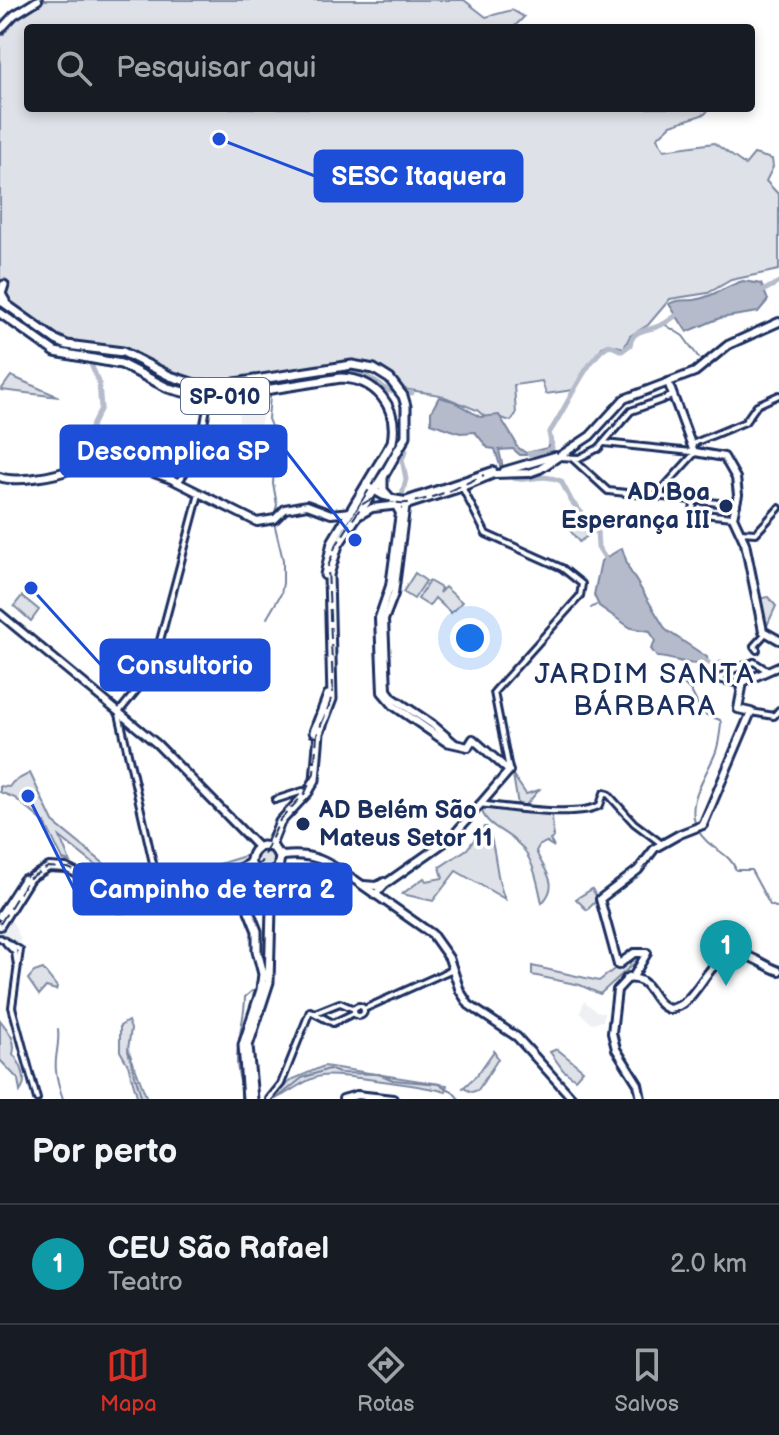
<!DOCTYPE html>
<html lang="pt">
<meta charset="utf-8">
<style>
body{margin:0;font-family:"Balsamiq Sans",sans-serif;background:#20242c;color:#f1f3f6}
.you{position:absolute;left:470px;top:638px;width:28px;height:28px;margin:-20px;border:6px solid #fff;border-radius:50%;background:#1a73e8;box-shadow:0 0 0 12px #1a73e833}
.badge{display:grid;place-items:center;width:52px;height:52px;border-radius:50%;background:#d93025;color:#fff;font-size:26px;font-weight:700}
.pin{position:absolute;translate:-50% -66px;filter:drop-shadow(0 2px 4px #0008)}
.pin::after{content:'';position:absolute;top:42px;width:28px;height:24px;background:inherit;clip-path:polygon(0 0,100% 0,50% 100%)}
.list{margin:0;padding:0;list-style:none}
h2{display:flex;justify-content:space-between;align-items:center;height:104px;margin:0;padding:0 32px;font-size:34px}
h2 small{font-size:26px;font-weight:400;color:#9ea1a6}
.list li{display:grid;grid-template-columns:52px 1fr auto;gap:24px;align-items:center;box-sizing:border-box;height:120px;padding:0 32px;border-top:2px solid #363941}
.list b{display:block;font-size:30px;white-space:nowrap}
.list p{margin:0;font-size:26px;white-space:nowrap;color:#9ea1a6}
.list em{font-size:26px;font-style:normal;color:#9ea1a6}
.icon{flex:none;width:44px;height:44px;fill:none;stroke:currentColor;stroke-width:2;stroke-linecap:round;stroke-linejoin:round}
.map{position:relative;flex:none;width:779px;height:1099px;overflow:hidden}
.search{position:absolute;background:#171b24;box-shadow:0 4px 12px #0003;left:24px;right:24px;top:24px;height:88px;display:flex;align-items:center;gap:20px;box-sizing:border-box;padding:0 28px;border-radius:8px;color:#9ea1a6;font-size:30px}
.sheet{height:224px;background:#171b24}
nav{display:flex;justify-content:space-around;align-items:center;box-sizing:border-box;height:112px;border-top:2px solid #363941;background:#171b24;font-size:22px;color:#9ea1a6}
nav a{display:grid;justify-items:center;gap:4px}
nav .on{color:#d93025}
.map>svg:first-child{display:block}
.built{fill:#eff0f4}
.green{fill:#dee1e7;stroke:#7c88a2;stroke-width:2}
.water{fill:#b5bbca;stroke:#77839f;stroke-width:2}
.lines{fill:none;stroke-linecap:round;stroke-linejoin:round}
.stream{stroke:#77839f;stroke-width:2}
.river{stroke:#b5bbca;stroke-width:5}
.minor-casing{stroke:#1b2f5e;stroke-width:10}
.major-casing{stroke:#1b2f5e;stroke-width:12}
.highway-casing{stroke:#1b2f5e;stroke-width:13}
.minor{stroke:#fff;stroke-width:4}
.major{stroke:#fff;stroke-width:6}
.highway{stroke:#fff;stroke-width:7}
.rail{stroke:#1b2f5e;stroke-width:2;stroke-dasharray:12 6;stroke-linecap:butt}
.poi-dot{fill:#1b2f5e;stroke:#fff;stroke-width:3}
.labels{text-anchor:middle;stroke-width:7;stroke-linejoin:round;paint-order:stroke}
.shield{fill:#fff;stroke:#5f6d8e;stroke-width:2}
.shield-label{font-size:22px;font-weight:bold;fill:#1b2f5e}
.poi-label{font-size:24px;font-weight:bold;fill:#1b2f5e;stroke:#fff;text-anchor:end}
.quarter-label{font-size:28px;letter-spacing:2px;fill:#1b2f5e;stroke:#fff}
.leader{fill:none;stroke:#1d4ed8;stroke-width:3}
.callout-dot{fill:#1d4ed8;stroke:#fff;stroke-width:3}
.callout{fill:#1d4ed8;stroke:#1d4ed8;stroke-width:3}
.callout-label{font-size:26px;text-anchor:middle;font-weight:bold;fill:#fff}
</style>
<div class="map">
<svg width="779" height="1099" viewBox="0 0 779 1099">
<rect width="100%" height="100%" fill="#fff"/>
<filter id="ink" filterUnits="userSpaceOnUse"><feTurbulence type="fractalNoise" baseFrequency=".0125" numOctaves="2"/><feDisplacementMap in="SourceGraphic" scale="16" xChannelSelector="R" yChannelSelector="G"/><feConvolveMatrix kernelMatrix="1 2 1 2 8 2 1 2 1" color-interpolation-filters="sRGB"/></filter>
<g filter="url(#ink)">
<g class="built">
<polygon points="240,398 266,401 260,426 238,425"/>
<polygon points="11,919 21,940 14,943 0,936 4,926"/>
<polygon points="584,1001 596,1011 604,1013 603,1021 591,1023 580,1013"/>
</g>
<g class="green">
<polygon points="41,0 464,0 486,17 512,10 524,17 513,28 28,28 28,108 710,108 705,114 671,125 657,138 664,150 714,143 745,165 754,154 772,159 773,167 766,181 779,195 779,270 731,280 708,293 670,299 648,325 630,336 624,348 609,344 602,347 573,390 546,394 542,381 514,385 516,414 511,421 501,418 492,423 477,410 440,395 404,389 381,368 367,364 327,366 221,382 200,382 110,346 82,344 55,337 6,298 0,297 0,34 14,17"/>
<polygon points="11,376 59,397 1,390"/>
<polygon points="576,518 589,535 579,542 566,525"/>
<polygon points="415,573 426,581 414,599 403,592"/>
<polygon points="429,581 441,588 439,593 445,587 462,602 451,613 435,598 429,606 418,599"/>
<polygon points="22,596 39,610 31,621 14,606"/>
<polygon points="768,597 776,606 765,630 757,599"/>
<polygon points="30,773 53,822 123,879 158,883 251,854 249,861 200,876 203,885 200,885 197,878 161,889 119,884 60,837 70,862 63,860 45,823 15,798 0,792 0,786 9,787 13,782"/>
<polygon points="513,775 526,794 539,790 526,805 518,805"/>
<path d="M481,807L552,812L553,838L550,840L554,847L546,842L539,846L536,851C544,872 561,883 542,903C538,885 535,866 524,850C512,832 484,828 481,807Z"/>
<path d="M484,827H487C498,850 494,877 505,899L456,871L433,901L402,894L424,878L426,881L443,878L440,867L467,849Z"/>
<polygon points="269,848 276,853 277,866 262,873 255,868 252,858 259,849"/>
<polygon points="592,889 598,899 587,910 576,899"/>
<polygon points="638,954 639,959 600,994 580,985 532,975 532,966 599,981 631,956"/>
<polygon points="43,969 57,987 56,990 46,987 39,995 28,979 34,972"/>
<path d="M0,1020C8,1031 17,1040 13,1054C21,1064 29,1080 20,1092L18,1079L0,1060Z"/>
<polygon points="128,1021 131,1029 128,1049 147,1099 138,1099 128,1065 120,1051 120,1026"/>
<polygon points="557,1049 583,1070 575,1079 563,1070 550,1052"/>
<polygon points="494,1051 498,1059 478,1090 472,1092 463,1088 477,1075"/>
<path d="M324,1066L447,1085L446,1092C431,1087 334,1073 321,1076C302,1079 284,1099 271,1099L291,1080Z"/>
</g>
<g class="water">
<path d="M743,281L761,284L768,300L758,312L720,318L687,332L669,304C677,299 685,301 694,300C711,298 726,286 743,281Z"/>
<polygon points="439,397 453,401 480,417 499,415 515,441 516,446 526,453 547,448 551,438 553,444 548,450 527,455 520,455 513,449 499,450 503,468 501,469 495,449 488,448 475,432 460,433 431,423 431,412"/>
<path d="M622,548L629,569L666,630L707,657L708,663C689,667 675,658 657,657L651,649L655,641L650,631L631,628L622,622L599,606L594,595L601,561Z"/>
</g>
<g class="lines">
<g class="stream">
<polyline points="664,324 683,336 699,358"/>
<polyline points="591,608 596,605"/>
<polyline points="267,618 281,594 283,583 283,560 273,518 277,505 273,483 276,439 268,419 270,396"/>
<path d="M683,663L677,677L691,691L702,713L720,720L721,723C720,734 719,745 715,754C705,778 684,804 698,830C707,848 730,852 736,870H751L770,905L779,908"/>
<path d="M58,1029C60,1046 54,1056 56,1071C57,1081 60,1090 63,1099"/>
<polyline points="128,1051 142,1099"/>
<path d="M241,1099C243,1086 237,1074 237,1061C237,1039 245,1018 245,997L252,991"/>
<polyline points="276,1099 302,1078 329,1069 339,1073 379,1074 393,1080 439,1084 452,1091 459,1099"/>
</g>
<g class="river">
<polyline points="759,293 779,282"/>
<polyline points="0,309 16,320"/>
<path d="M50,345C68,353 86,351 105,355C139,362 164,386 199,391"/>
<polyline points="213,393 348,372 368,377 389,391 412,393"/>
<polyline points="89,432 101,408 99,383 90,362"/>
<path d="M529,454L545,452L552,448L549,433C565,411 587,357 609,345L622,351L630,345C633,327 650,332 663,324C669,321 675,316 681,312"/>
<path d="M509,476C526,485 539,471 561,481L572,502L597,530L598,547L607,561"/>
<polyline points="402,495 406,479 402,459 406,451"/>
<polyline points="704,660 712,665 721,663"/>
</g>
<g class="minor-casing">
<g id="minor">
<polyline points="604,443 692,452"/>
<polyline points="692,444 745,422 757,405 779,395"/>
<polyline points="598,449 631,411 672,396"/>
<polyline points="558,457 579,458 599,448"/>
<polyline points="572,458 608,491 737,505"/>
<polyline points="178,483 199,452 208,402 211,396"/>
<polyline points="462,487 486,534 562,568 582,584 580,596 494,692 509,769"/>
<polyline points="656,496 694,454"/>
<polyline points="694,501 693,513 733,517"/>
<polyline points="740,532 756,533 779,508"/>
<polyline points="757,650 754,646 765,634"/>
<polyline points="754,662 768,671"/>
<polyline points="718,679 728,672 754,662"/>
<polyline points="718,679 743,685"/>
<polyline points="119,712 145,680 154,663 199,494"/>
<polyline points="751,712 774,716 779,710"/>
<polyline points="119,714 161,898"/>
<polyline points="275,800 303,791"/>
<path d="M479,804C505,807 580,818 600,805L604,793L608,794L634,823L662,844"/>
<polyline points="0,938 20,950 12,1007 37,1099"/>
<polyline points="6,943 15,952 17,966"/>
<circle cx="359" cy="1011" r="5"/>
<polyline points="364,1009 453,969"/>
<polyline points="315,1013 340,1003 354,1009"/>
<polyline points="269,1099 281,1084 310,1011 333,1023 354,1013"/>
</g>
</g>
<g class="major-casing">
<g id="major">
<polyline points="0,30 14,15 38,0"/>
<polyline points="668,382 694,452"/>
<polyline points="695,452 724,457 736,478 738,495 733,517 745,543 763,631 779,640"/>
<polyline points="504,471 555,456"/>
<path d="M0,477C14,483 57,476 71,469C82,464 87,455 100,454L171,479L257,522L275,519L285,509L307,505L331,514L351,512"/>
<polyline points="367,486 387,498 405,501 493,471"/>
<polyline points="406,502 394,594 384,620 387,690 393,698 432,724 454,743"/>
<polyline points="396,506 400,513 390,586 379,618 382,692 394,706 446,742 468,747"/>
<polyline points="358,516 372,508 410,504 457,489 494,474 529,473 540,469 590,436 624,399 695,372 728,345 779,322"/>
<polyline points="0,614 157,744 258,847"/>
<path d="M279,853L283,856C315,852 329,863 355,880"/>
<polyline points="355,880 432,934 449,958 460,991 469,1005 517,1037 573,1099"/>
<polyline points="363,885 377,886 384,882"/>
<polyline points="375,895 385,884 452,837 509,771 473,739 468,747"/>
<polyline points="165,898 187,894 250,863"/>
<polyline points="0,916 24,879"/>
<polyline points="0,926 30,878 49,867 66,868 76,873 85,880 98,900 118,908 190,901 251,874"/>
<polyline points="629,977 617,990 612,1033 616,1049 638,1084 641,1099"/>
<polyline points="633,977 647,953 634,953 618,965 600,899 638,870 655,848 680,834 703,825 751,712 738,709 743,682 779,666"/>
<path d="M626,979C652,974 649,1002 669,1009C701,1005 706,948 744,955C756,958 767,967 779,971"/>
<polyline points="343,1099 357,1095 393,1099"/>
</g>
</g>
<g class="highway-casing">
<g id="highway">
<polyline points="4,285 1,294 5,301"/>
<polyline points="0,300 56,340 67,345 123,352 170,376 195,384 222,385 352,365 374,369 390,379 403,396 406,406 406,436 384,475 338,545 329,575 332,699 319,733 315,780 308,792 280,822 272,842 273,847"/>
<path d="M0,313L55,352L121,364L168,388L191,394L227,396L341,378C376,379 399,407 392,442L332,542L325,575"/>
<polyline points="383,477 383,490 391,499"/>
<polyline points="314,732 328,695"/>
<path d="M247,1099L243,1045L261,990L263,974L257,951V931L249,911L250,867C251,857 252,849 262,846L273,847L280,857L278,869L269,874L255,873L250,862"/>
<polyline points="253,1099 248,1046 269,982 272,873"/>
</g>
</g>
<use href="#minor" class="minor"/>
<use href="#major" class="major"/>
<use href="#highway" class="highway"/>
<path class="rail" d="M0,924L28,879L48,867L68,868L78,872L103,903L120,908L197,898L251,871L261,862L280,820L305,793L314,773L317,735L330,703L333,688L328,567L335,547L363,504C378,492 389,505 406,503C432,500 461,486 484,475"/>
</g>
</g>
<g class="poi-dot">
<circle cx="726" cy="506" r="8"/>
<circle cx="303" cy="824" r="8"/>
</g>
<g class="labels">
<rect class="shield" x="181" y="378" width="88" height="36" rx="6"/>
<g class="shield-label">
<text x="225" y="404">SP-010</text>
</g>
<g class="poi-label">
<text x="710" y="500">AD Boa<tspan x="710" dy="28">Esperança III</tspan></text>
<text x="319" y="818" text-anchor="start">AD Belém São<tspan x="319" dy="28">Mateus Setor 11</tspan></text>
</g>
<g class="quarter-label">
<text x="645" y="683">JARDIM SANTA<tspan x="645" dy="32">BÁRBARA</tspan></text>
</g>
</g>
<path class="leader" d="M219 139L315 176M355 540L286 451M31 588L101 665M28 796L74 889"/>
<g class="callout-dot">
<circle cx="219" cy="139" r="8"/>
<circle cx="355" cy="540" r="8"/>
<circle cx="31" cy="588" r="8"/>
<circle cx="28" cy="796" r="8"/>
</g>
<g class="callout">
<rect x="315" y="151" width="207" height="50" rx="8"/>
<rect x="61" y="426" width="225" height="50" rx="8"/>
<rect x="101" y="640" width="168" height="50" rx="8"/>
<rect x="74" y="864" width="277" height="50" rx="8"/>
</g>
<g class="callout-label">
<text x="419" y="185">SESC Itaquera</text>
<text x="173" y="460">Descomplica SP</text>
<text x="185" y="674">Consultorio</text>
<text x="212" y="898">Campinho de terra 2</text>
</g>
</svg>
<div class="you"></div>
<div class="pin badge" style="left:726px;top:986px;background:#0f9aa8">1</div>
<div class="search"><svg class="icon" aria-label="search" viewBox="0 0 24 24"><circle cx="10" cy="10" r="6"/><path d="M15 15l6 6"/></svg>Pesquisar aqui</div>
</div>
<section class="sheet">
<h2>Por perto<small></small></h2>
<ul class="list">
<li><span class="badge" style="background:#0f9aa8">1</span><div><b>CEU São Rafael</b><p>Teatro</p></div><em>2.0 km</em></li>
</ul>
</section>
<nav>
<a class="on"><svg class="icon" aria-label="map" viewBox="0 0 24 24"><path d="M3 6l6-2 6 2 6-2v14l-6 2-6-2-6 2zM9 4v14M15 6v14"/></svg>Mapa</a>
<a><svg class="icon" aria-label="directions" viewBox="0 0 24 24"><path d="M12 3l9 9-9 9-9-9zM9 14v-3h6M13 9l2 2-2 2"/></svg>Rotas</a>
<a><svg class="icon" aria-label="saved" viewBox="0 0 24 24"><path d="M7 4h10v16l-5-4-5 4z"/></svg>Salvos</a>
</nav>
